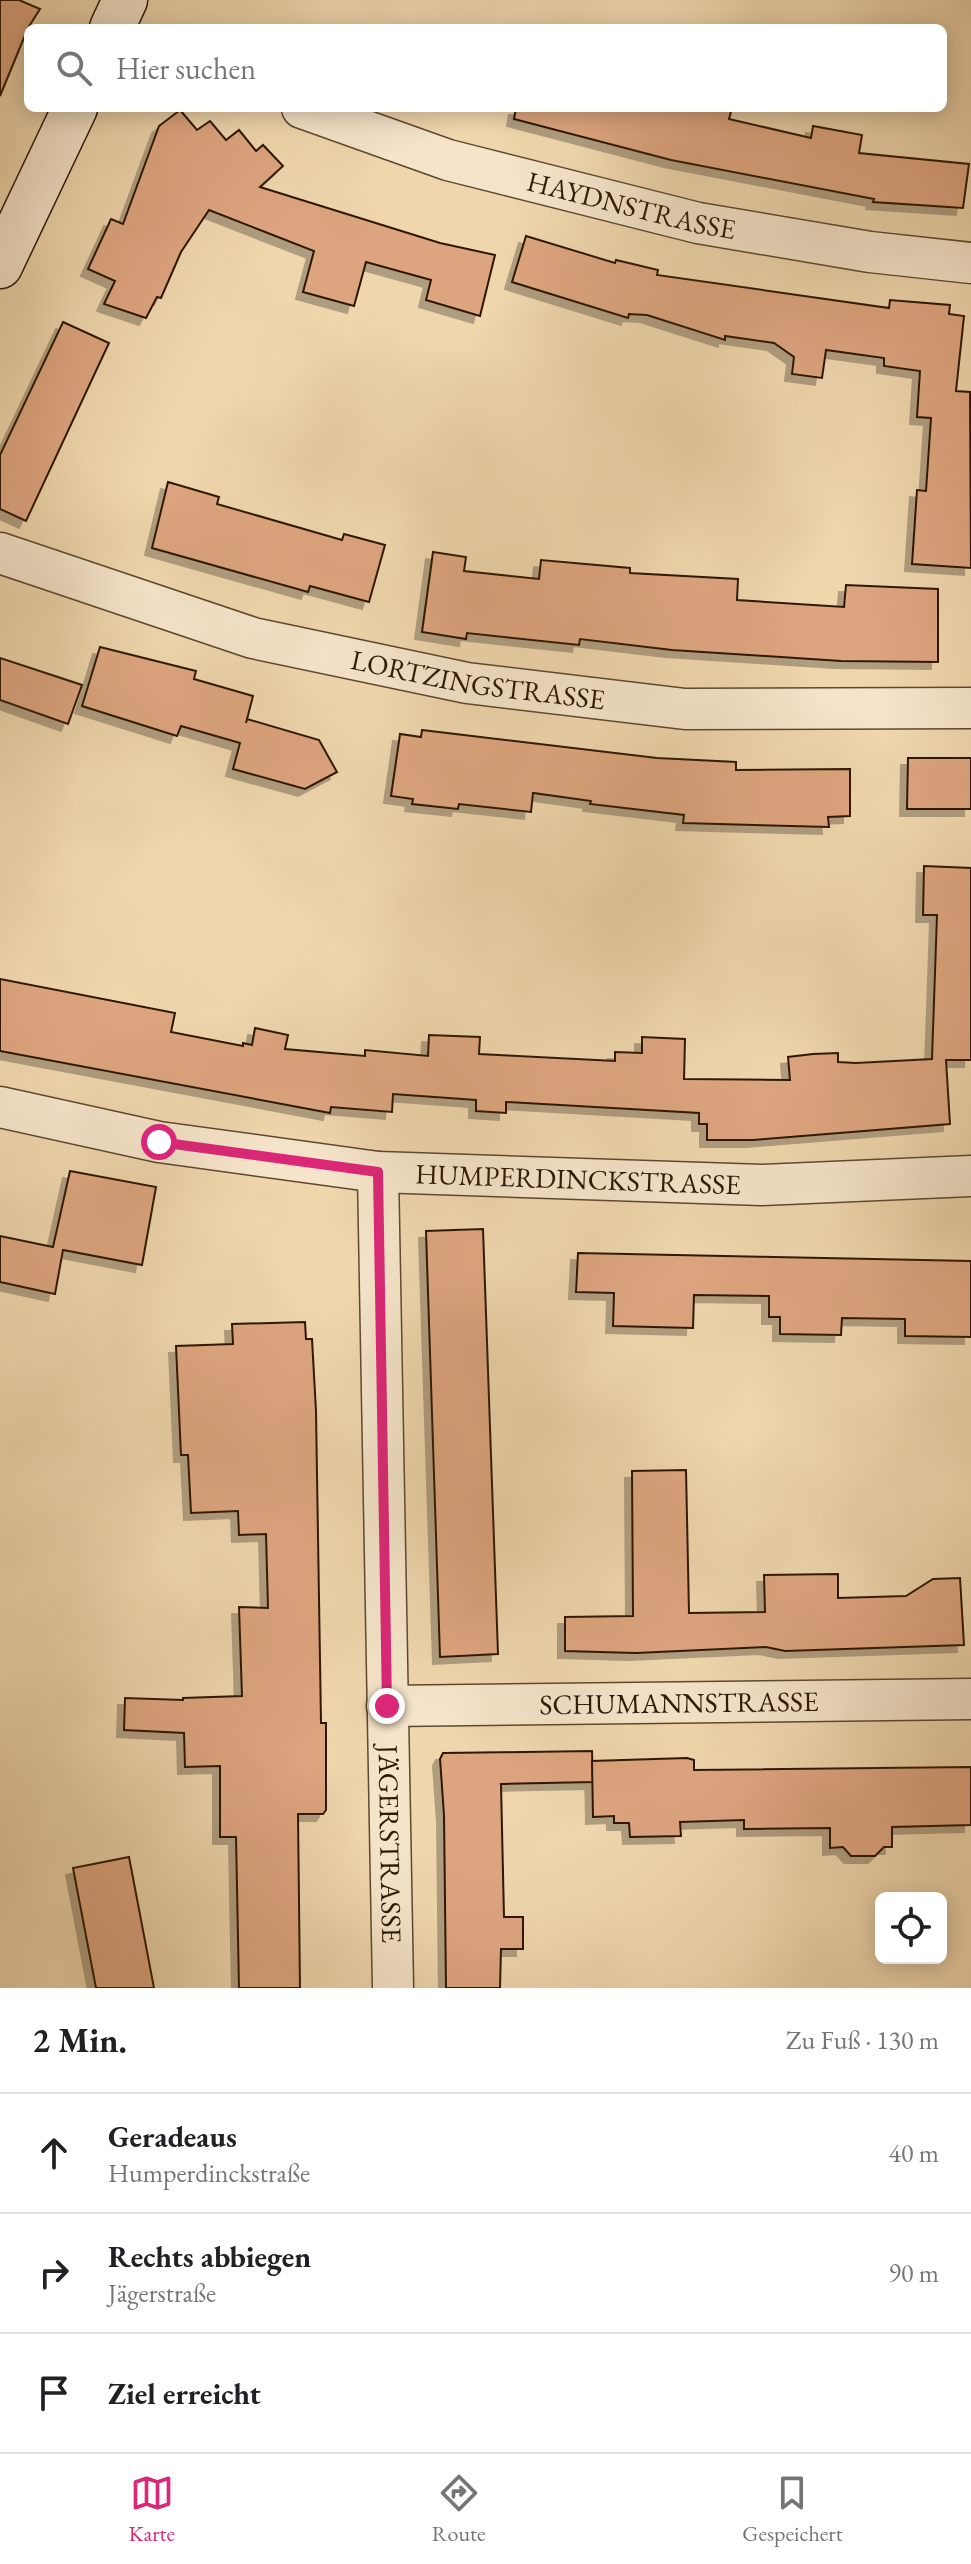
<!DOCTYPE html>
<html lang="de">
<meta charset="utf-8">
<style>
body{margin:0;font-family:"EB Garamond",serif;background:#f2f2f2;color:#202124}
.controls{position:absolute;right:24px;bottom:24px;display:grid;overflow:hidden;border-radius:12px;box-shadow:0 4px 20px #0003}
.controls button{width:72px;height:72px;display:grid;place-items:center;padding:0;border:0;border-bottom:2px solid #e0e0e0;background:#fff;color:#202124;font:40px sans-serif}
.stop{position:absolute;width:24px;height:24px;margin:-18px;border:6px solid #db2777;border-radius:50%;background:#fff}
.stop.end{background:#db2777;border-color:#fff;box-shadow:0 2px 8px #0008}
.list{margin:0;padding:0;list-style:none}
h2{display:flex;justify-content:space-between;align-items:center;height:104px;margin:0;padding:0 32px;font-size:34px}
h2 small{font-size:26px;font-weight:400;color:#757577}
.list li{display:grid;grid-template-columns:52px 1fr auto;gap:24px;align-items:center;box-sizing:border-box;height:120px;padding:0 32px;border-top:2px solid #e0e0e0}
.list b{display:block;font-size:30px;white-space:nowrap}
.list p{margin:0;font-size:26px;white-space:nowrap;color:#757577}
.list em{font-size:26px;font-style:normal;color:#757577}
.icon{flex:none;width:44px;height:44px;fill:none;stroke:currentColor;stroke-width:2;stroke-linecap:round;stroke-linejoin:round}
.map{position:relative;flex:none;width:971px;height:1988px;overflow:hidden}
.search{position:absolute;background:#fff;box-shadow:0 4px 20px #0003;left:24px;right:24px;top:24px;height:88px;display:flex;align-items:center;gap:20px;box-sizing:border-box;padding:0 28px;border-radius:12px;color:#757577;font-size:30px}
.sheet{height:464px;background:#fff}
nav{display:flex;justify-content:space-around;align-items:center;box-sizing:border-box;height:112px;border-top:2px solid #e0e0e0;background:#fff;font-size:22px;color:#757577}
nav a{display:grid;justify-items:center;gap:4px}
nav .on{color:#db2777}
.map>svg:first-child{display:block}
.building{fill:#dda57f;stroke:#2e1904;stroke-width:2;filter:url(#shadow)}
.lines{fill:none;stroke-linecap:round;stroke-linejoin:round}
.street-casing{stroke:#5e482e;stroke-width:43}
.secondary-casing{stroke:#2e1904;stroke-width:47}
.street{stroke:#f5e4ca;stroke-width:40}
.secondary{stroke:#f5e4ca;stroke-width:44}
.route{stroke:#db2777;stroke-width:10}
.labels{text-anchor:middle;stroke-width:6;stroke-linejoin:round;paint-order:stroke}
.street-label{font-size:28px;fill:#2e1904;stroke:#f5e4ca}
</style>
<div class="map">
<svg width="971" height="1988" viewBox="0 0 971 1988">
<defs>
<filter id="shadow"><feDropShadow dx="-7" dy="7" stdDeviation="0" flood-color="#0004"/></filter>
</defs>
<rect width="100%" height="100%" fill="#efd6ad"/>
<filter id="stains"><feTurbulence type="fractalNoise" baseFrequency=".0025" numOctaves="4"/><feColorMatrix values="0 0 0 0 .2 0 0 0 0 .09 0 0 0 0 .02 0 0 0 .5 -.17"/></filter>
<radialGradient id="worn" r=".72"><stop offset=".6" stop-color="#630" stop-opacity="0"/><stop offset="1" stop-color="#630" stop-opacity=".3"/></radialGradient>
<g class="building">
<polygon points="0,0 19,0 40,9 28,28 0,96"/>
<polygon points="516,108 732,108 729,119 811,138 813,126 862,135 859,153 969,164 963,208 873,202 874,199 671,160 514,119"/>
<polygon points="180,110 197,130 210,121 226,140 239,130 256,151 263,145 283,166 260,187 440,243 495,255 480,316 426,300 431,280 366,262 354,306 303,292 314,251 209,210 181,252 161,298 157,297 146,318 104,304 115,281 88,269 111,219 123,224 159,126"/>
<polygon points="526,236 615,263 616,260 658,270 657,275 889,308 890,300 950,305 949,314 964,316 956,391 970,392 971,568 912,564 917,490 926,491 931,418 917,417 920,371 884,366 884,358 826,350 822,378 792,374 794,357 774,343 725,336 725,340 647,315 629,314 628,318 512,282"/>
<polygon points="63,322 109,343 26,521 0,509 0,455"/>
<polygon points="168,482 219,497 217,504 342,540 344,534 385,545 369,602 310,586 308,592 152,548"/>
<polygon points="433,552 466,557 464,571 539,579 541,560 630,568 630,573 738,579 737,600 844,607 846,585 938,589 938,662 841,661 672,650 580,639 579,645 467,633 466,639 422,632"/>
<polygon points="100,647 196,671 194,679 253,696 246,723 247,719 319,740 337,772 305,789 233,769 240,743 181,726 177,736 82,706"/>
<polygon points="0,658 82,685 68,724 0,700"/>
<polygon points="422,730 657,758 736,762 736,770 850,769 850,816 828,817 829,827 683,823 684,815 590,804 591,801 533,793 531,812 459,804 458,809 412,804 413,799 391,796 400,734 421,737"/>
<polygon points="908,758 971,758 971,809 907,809"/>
<polygon points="924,866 971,868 971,1060 946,1060 950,1124 753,1140 707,1140 707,1124 699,1124 699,1113 506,1102 506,1113 476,1111 476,1100 393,1094 392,1112 331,1107 330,1113 0,1051 0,979 175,1013 171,1032 243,1046 243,1043 252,1045 255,1028 288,1035 285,1049 365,1056 365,1050 428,1056 429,1035 480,1037 479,1054 615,1061 615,1052 642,1053 642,1037 685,1039 684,1079 790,1080 788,1057 813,1054 838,1053 838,1062 856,1063 932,1059 937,915 923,915"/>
<polygon points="70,1171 156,1187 142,1265 63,1250 55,1294 0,1282 0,1236 53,1247"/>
<polygon points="483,1229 498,1654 440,1657 426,1231"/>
<polygon points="578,1253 971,1261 971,1337 905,1336 905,1319 842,1318 841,1335 780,1334 780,1317 769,1317 769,1296 694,1295 693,1328 613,1326 614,1293 576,1292"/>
<polygon points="305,1322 306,1339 312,1339 316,1411 321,1723 326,1723 326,1810 323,1814 298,1814 300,1988 239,1988 236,1837 220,1837 220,1766 185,1767 184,1733 124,1730 125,1698 183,1700 183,1698 242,1696 239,1607 268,1608 266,1534 239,1535 238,1511 191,1513 188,1455 181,1455 176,1346 233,1344 232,1324"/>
<polygon points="686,1470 689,1613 765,1612 764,1575 838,1574 838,1598 906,1596 933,1579 960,1578 964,1645 785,1651 766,1647 636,1653 565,1651 565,1617 633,1616 632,1471"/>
<polygon points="592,1751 593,1782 501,1784 504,1917 523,1917 523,1949 501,1949 500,1988 446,1988 444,1815 440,1759 443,1753"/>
<polygon points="687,1758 694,1760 694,1770 971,1767 971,1825 892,1827 892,1847 884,1847 875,1856 851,1856 843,1847 830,1848 830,1828 744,1829 744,1820 680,1822 681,1836 630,1837 629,1823 614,1823 614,1816 593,1817 592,1761"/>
<polygon points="129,1857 154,1988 96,1988 73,1868"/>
</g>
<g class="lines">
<g class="street-casing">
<g id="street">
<path id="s1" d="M302,108L448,160L698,223L870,252L971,263"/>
<path id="s2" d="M0,553L253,638L467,683L685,709L971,708"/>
<path id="s3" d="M0,1107L159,1142L378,1172L762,1185L971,1176"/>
<path id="s4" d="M378,1172L393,1988"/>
<path id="s5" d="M387,1706L971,1699"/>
</g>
</g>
<g class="secondary-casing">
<g id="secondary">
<polyline points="112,28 125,0"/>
<polyline points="0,266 75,108"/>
</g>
</g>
<use href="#street" class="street"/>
<use href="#secondary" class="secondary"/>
</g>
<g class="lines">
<polyline class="route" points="159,1142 378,1172 387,1706"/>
</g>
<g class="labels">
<g class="street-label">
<text dy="10" stroke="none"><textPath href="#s1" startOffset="344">HAYDNSTRASSE</textPath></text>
<text dy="10" stroke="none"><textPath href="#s2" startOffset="496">LORTZINGSTRASSE</textPath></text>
<text dy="10" stroke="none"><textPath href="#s3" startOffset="584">HUMPERDINCKSTRASSE</textPath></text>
<text dy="10" stroke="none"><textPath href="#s5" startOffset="292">SCHUMANNSTRASSE</textPath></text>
<text dy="10" stroke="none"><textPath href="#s4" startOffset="672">JÄGERSTRASSE</textPath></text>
</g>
</g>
<rect width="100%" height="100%" filter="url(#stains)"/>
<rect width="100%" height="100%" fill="url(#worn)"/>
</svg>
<div class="controls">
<button><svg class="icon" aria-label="locate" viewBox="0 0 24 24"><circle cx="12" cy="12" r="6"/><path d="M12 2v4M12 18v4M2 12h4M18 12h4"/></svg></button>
</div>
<div class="stop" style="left:159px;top:1142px"></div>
<div class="stop end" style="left:387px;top:1706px"></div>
<div class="search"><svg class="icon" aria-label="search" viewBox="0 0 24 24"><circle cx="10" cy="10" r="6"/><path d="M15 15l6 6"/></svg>Hier suchen</div>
</div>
<section class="sheet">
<h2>2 Min.<small>Zu Fuß · 130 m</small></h2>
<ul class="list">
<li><svg class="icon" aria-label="ahead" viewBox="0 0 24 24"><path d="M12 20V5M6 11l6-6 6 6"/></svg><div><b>Geradeaus</b><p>Humperdinckstraße</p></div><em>40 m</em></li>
<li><svg class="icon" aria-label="right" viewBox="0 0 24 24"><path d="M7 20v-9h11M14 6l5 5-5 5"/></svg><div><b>Rechts abbiegen</b><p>Jägerstraße</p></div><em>90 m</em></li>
<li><svg class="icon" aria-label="arrive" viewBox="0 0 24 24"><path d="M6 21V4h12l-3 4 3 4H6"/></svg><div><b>Ziel erreicht</b></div></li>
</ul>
</section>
<nav>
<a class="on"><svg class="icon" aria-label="map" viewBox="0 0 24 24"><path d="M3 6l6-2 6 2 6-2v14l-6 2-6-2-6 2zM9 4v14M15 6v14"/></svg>Karte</a>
<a><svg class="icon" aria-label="directions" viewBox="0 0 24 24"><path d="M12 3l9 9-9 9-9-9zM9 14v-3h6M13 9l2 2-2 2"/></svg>Route</a>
<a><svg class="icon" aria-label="saved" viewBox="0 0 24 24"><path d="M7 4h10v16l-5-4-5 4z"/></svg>Gespeichert</a>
</nav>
